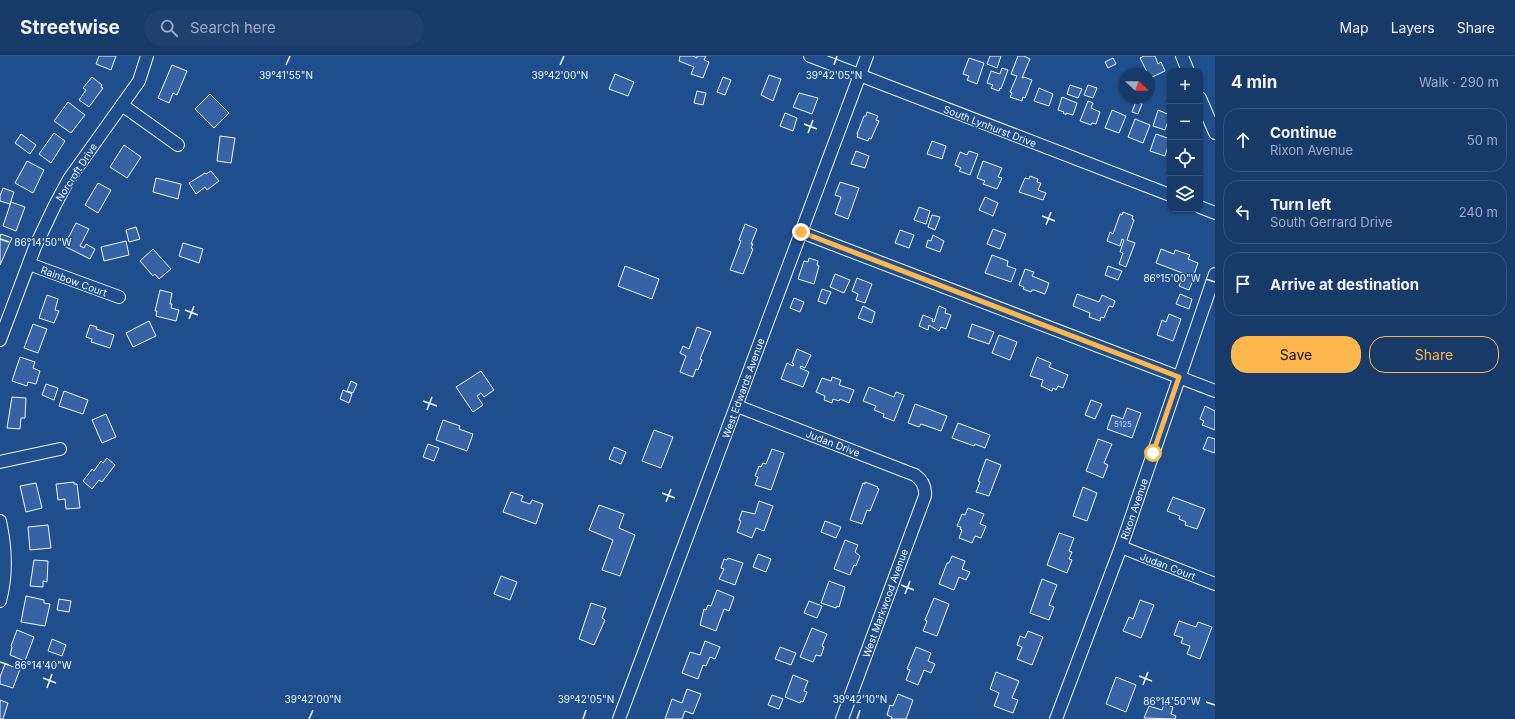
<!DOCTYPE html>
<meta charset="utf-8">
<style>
body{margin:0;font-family:Inter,sans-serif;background:#20416f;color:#f1f3f6}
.controls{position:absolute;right:12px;top:12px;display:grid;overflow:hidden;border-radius:8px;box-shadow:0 1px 3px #0004}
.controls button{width:36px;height:36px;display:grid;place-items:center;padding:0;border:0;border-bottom:1px solid #36547d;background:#173a69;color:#f1f3f6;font:20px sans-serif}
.compass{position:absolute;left:1119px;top:12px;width:36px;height:36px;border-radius:50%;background:#173a69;box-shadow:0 1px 3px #0004;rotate:111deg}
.stop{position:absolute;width:12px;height:12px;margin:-9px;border:3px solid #ffb74d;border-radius:50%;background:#fff}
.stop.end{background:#ffb74d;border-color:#fff;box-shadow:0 1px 4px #0008}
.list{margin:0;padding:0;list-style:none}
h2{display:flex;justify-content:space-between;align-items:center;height:52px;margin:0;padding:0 16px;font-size:17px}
h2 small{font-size:13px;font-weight:400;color:#9eadc0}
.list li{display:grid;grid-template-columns:26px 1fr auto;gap:12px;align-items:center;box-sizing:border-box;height:64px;margin:0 8px 8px;padding:0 8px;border:1px solid #36547d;border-radius:16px}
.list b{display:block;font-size:15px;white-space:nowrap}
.list p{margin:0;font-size:13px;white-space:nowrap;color:#9eadc0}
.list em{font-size:13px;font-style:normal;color:#9eadc0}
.actions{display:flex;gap:8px;padding:12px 16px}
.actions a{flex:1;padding:9px 0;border:1px solid #ffb74d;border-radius:16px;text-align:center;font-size:14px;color:#ffb74d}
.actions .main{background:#ffb74d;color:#111}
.icon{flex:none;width:22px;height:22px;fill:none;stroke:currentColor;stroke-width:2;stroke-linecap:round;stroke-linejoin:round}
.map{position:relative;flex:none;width:1215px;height:663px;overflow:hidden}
header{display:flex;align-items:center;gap:24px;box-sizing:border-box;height:56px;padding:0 20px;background:#173a69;border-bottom:1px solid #36547d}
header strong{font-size:19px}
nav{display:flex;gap:22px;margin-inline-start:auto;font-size:14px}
.search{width:280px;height:36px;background:#20416f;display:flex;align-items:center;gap:10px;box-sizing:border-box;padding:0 14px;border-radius:22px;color:#9eadc0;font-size:15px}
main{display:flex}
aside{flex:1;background:#173a69}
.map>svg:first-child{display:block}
.building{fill:#3563a3;stroke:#f2f6ff}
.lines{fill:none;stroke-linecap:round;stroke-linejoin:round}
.minor-casing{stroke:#f2f6ff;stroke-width:14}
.minor{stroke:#1f4e8c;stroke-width:12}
.route{stroke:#ffb74d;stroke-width:5}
.ticks{fill:none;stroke:#f2f6ff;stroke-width:1.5}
.labels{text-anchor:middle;stroke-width:3;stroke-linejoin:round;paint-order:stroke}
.number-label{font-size:8px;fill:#c3d1e8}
.street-label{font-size:10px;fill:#f2f6ff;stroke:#1f4e8c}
.ticks-label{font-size:10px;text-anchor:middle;fill:#f2f6ff;stroke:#1f4e8c;stroke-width:3;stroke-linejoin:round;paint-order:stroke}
</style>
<header>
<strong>Streetwise</strong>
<div class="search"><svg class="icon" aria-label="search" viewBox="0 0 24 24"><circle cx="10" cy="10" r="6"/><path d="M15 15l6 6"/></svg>Search here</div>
<nav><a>Map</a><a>Layers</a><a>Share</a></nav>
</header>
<main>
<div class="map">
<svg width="1215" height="663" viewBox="0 0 1215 663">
<rect width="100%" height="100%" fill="#1f4e8c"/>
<g class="building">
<polygon points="99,0 116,0 111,14 96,8"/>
<polygon points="680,0 693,0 697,2 697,0 706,0 704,4 709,6 703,22 691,18 694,11 679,5"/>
<polygon points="990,0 1001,0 997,12 987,8"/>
<polygon points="1018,0 1024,0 1030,3 1022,22 1024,21 1032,24 1025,42 1023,41 1022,45 1010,41 1012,37 1010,36 1017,20 1011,18"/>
<polygon points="1144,0 1155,0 1158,8 1161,6 1165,15 1150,22 1140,2"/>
<polygon points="969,2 984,7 977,28 967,24 969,20 963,18"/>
<polygon points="1113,2 1116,8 1108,12 1105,6"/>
<polygon points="172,9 187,15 177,39 173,37 169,47 158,42"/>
<polygon points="1002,12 1008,14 1001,33 1000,32 999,35 991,32 993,29 987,27 991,15 1000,18"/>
<polygon points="615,18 634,26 628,40 609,33"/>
<polygon points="769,19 781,23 773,45 761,39"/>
<polygon points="92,21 102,29 101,31 103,32 89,51 79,44 86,34 83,32"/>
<polygon points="723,21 731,24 725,39 717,36"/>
<polygon points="1070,29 1082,33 1078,42 1067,38"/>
<polygon points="1088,29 1097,32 1093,42 1084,39"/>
<polygon points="1039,32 1053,38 1049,50 1034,45"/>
<polygon points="697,35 706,37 703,49 694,47"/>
<polygon points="799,37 818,42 812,58 793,51"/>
<polygon points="210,38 229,57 214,72 195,53"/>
<polygon points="1062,41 1077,47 1073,59 1066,57 1066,59 1063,57 1064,56 1058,54"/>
<polygon points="1088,45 1093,47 1091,52 1100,56 1096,68 1092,67 1091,69 1080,65"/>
<polygon points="1136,45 1142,48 1138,58 1132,56"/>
<polygon points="68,46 85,59 71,77 54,65"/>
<polygon points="1112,54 1126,60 1119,77 1105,72"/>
<polygon points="1158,54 1170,59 1165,74 1153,70"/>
<polygon points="867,56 878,60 876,64 879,65 871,83 869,82 868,85 857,81 858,78 857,78 864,60 866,60"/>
<polygon points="785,57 797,62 793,75 780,70"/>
<polygon points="1135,63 1150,69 1143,87 1128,81"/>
<polygon points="54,77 65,85 51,107 39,98"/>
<polygon points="21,78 36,89 30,98 15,87"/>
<polygon points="1156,78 1170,83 1165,100 1150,95"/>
<polygon points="220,80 235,82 231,107 217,105"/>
<polygon points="932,85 946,90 942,103 927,98"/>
<polygon points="124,89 141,101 127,122 110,111"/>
<polygon points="856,95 869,100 865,112 851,108"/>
<polygon points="969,95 978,98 970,119 959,115 961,112 955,109 960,96 967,99"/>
<polygon points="27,105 44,114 33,137 15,127"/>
<polygon points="983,105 1002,112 998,121 1002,122 997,133 983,128 985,125 977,122"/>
<polygon points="211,115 219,125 207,134 205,131 196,138 189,127 205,117 206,118"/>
<polygon points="1030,120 1038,123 1037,126 1041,127 1038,134 1046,137 1043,144 1019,136 1025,122 1029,123"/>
<polygon points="156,122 181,128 178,143 153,136"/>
<polygon points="840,126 859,132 848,163 835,158 841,141 835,139"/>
<polygon points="98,127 111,134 98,157 85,149"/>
<polygon points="3,132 14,136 10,148 0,145 0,140"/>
<polygon points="985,141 998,147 993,160 979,154"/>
<polygon points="11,146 25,151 16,175 3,170"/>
<polygon points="919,151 930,155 926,168 914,164"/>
<polygon points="1123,156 1133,160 1132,163 1134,164 1127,184 1135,187 1126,211 1119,208 1123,197 1120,196 1124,184 1122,183 1120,190 1107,185 1110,176 1113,178 1120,158 1122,159"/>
<polygon points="932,159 940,161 935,174 928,171"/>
<polygon points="76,167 89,173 80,190 84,192 86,188 95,193 90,203 64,190"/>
<polygon points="745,168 757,173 751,188 753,188 751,192 753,193 743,218 730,214 741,185 739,184"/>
<polygon points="136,171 140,183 129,186 126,174"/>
<polygon points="993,173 1006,178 1000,193 987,188"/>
<polygon points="900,174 914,179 909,192 895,187"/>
<polygon points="1,178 12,182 0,209 0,181"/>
<polygon points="933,179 944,185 940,196 926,191 928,184 931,185"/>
<polygon points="126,185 129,199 104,205 101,191"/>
<polygon points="183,187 203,193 199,207 179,200"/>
<polygon points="153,193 171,213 159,223 155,218 153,220 140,205"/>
<polygon points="1161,193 1174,198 1175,194 1190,199 1188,203 1198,207 1193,221 1156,207"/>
<polygon points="992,199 1008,205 1007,210 1016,213 1011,226 985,217"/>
<polygon points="809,202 818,205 817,209 819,210 814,228 798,223 804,205 808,206"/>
<polygon points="625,210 659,223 652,243 618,230"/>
<polygon points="1108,210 1122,215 1118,224 1105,219"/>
<polygon points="1025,213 1034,216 1032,220 1049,227 1045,238 1034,234 1032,234 1031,236 1023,233 1024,231 1019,229"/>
<polygon points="835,218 850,224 844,237 830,231"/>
<polygon points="1184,219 1194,222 1189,234 1179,230"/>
<polygon points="857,222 872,228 865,247 856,244 858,238 852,235"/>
<polygon points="822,233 831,236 826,248 818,245"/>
<polygon points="160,234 172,237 170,248 172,248 171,252 179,254 176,265 156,260 157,255 155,255"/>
<polygon points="1077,238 1099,246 1102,239 1115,245 1113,251 1109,250 1104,262 1101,261 1100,265 1089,261 1090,257 1073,250"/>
<polygon points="1180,238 1192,243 1189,253 1176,248"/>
<polygon points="47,239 58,243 55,254 59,255 54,267 39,262"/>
<polygon points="794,242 804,246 800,256 790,252"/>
<polygon points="863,250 875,256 872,267 858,262"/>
<polygon points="939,250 946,253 945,257 951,259 946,273 941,271 939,275 929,269 928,274 919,270 923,259 933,263 932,265 934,266"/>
<polygon points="1169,258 1181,263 1173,285 1157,279 1162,264 1166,266"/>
<polygon points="149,265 156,280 133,291 126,277"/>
<polygon points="33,268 47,273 38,297 24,292"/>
<polygon points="972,268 994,276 989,288 968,281"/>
<polygon points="90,269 97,271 96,273 114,279 110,292 91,286 92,283 86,281"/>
<polygon points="697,271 711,276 700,303 702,304 698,314 696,313 693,321 680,316 686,300 680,297 683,290 689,293"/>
<polygon points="999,279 1017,286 1010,304 992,297"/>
<polygon points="797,293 811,299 805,312 801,310 800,312 809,316 803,331 781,323 787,307 793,310 794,308 792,307"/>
<polygon points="20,301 35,306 33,312 40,315 36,328 28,326 27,330 12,325"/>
<polygon points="1037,301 1051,307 1049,311 1068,319 1063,332 1058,330 1056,334 1053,332 1052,335 1041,330 1043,324 1030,320"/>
<polygon points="481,315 494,334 484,341 481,337 477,340 483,349 473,356 456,331"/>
<polygon points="832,321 841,324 839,329 854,334 849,347 840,343 839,345 833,343 832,347 824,344 825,340 816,336 822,322 831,325"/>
<polygon points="351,325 357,328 353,337 347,335"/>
<polygon points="46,328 58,332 54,344 42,339"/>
<polygon points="869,331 894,341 896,336 904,339 894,365 883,361 884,358 874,354 876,350 863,345"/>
<polygon points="343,334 352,338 349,347 340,343"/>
<polygon points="64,335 88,344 83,358 59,350"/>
<polygon points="12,341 26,342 25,362 21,362 20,373 7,372"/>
<polygon points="1091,344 1102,348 1095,363 1085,359"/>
<polygon points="915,348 947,360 941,375 921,368 919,371 908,367"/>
<polygon points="1205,350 1215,355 1215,374 1202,369 1204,365 1200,363"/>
<polygon points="1127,352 1141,357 1132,382 1107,373 1112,359 1123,363"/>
<polygon points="106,358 116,381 102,387 92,364"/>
<polygon points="443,364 460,370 459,373 473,378 467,395 436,384"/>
<polygon points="958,367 990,379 985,392 975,388 974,390 952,382"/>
<polygon points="654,374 673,381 661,412 642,405"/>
<polygon points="1208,381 1215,383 1215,397 1203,393"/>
<polygon points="1098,383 1112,388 1104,407 1108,409 1103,422 1086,415"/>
<polygon points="428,388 439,392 434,405 423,401"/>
<polygon points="614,391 626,396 621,408 609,403"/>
<polygon points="772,393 784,397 771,434 755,429 758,421 755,420 759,410 761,411 763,407 766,408"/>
<polygon points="107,402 115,409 102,426 99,424 92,433 83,425 92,413 94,415 101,405 103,407"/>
<polygon points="986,403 1001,409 989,440 976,436 980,426 978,425"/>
<polygon points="74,426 74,428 77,428 80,452 66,453 65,443 58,444 56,428"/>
<polygon points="865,426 878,431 877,432 879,433 870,455 867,454 862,468 850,464 863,427 865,428"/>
<polygon points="36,427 42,452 26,456 20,430"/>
<polygon points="1083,431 1097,437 1087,465 1073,460"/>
<polygon points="511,436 523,440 521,445 530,448 532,444 543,448 536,468 503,456"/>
<polygon points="1173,441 1205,453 1197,473 1185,469 1186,466 1179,463 1180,460 1167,455"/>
<polygon points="759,445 773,450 764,475 756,472 752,482 737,476 741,465 739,464 742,455 755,458"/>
<polygon points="599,449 624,458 619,472 635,479 620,520 602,514 613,484 589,474"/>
<polygon points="968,452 984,458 980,468 986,470 981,482 975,480 972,487 959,482 962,474 960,473 961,471 957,470 962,458 965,459"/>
<polygon points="825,465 841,471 836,482 821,476"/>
<polygon points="48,469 51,492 30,494 28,471"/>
<polygon points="1059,477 1074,482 1069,495 1072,496 1069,503 1072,504 1067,517 1047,509"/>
<polygon points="845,484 858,489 855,496 860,500 856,510 854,509 850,519 834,513"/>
<polygon points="758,498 771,503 766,516 753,511"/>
<polygon points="952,500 965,505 962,513 970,516 966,524 959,521 954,534 939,528 947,507 949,507"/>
<polygon points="728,502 743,507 735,529 719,523 724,513 721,512 724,503 727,504"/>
<polygon points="34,504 48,505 47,526 43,525 43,531 30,530"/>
<polygon points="501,520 517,526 510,544 494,538"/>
<polygon points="1042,523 1057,529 1049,549 1054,551 1049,564 1030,557"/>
<polygon points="829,525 845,531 839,551 837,550 836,552 821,547"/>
<polygon points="717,534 734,541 729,555 724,553 716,575 700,569 704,553 706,554 708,549 711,550"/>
<polygon points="26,540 44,544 44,547 50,548 45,570 21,566"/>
<polygon points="934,542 949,548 937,580 923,575 927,565 925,564"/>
<polygon points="59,543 71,545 69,556 57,554"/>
<polygon points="1140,544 1154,549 1141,582 1123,575 1129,561 1133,563"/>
<polygon points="809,545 822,550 817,562 804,557"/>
<polygon points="591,547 606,552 602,562 605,564 594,589 579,583"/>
<polygon points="1179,565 1196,571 1198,566 1212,571 1200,603 1187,598 1190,590 1181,587 1183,582 1174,579"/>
<polygon points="812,572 827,578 822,590 824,591 821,600 816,599 813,606 800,601"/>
<polygon points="17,574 34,581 25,605 10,599 12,591 11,590"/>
<polygon points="1028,575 1043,581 1032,609 1017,603 1022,591 1017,589 1020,580 1025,582"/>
<polygon points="52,583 66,589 62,600 48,595"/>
<polygon points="705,585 720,591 715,603 710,601 706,610 703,609 698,623 682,617 690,596 700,599"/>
<polygon points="780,591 796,597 791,609 775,603"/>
<polygon points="916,591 931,597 928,605 935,608 931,617 924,614 918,629 906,624 910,614 907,613"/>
<polygon points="5,608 20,613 13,632 0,628 0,621"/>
<polygon points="996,616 1019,625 1012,642 1018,644 1013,657 994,650 999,637 990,633"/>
<polygon points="793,619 808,625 804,635 807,636 803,646 801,645 800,647 785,641"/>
<polygon points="1116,621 1136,629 1126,656 1106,648"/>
<polygon points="687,633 701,638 693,658 685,655 682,663 665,663 672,643 682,647"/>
<polygon points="898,638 913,644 906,663 891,663 892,661 887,659 890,649 893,650"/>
<polygon points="772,639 783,643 779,653 768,649"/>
<polygon points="0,644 8,647 3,663 0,663"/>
<polygon points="1164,648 1173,651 1171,658 1176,660 1175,663 1144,662 1149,650 1162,654"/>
</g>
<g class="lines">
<g class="minor-casing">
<g id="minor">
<polyline points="810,0 1170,139"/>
<polyline points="1182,0 1188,15"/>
<polyline points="1200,42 1215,77"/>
<polyline points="122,49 178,89"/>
<polyline points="1200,151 1215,157"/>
<polyline points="801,176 1215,335"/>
<polyline points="29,208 119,241"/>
<polyline points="0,284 35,191 55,149 69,123 139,25 147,0"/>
<path d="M737,350L915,419C922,424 926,430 925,440L842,663"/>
<polyline points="0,406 60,393"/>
<path d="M0,465C6,492 7,519 0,545"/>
<polyline points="1121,491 1215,528"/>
<polyline points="619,663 867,0"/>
<polyline points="1056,663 1121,491 1215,218"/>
</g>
</g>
<use href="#minor" class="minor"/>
</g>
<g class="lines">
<polyline class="route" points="801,176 1179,321 1153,397"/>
</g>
<path class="ticks" d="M286,9L290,0M560,9L564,0M834,9L837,0M804,68L817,73M808,77L813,64M1042,160L1055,165M1046,169L1051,156M0,183L9,186M1206,223L1215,226M185,254L198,259M189,263L194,250M423,345L437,350M427,354L432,341M662,437L675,442M666,446L671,433M901,529L914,534M905,538L910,525M0,606L9,609M1139,620L1152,625M43,622L56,627M1143,629L1148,616M47,632L52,618M1206,646L1215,649M309,663L313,654M583,663L586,654M857,663L860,654"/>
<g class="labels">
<g class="number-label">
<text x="1123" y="371">5125</text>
</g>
<g class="street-label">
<text transform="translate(990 70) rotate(21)" y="4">South Lynhurst Drive</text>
<text transform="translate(76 116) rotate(-57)" y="4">Norcroft Drive</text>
<text transform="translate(74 225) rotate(20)" y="4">Rainbow Court</text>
<text transform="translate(743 332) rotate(-70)" y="4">West Edwards Avenue</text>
<text transform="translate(833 387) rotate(21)" y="4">Judan Drive</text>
<text transform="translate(1134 453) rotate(-71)" y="4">Rixon Avenue</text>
<text transform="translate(1168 510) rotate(21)" y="4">Judan Court</text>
<text transform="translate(885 547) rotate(-70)" y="4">West Markwood Avenue</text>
</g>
</g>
<g class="ticks-label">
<text x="286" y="23">39°41'55"N</text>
<text x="834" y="23">39°42'05"N</text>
<text x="560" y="23">39°42'00"N</text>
<text x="43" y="190">86°14'50"W</text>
<text x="1172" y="226">86°15'00"W</text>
<text x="43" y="613">86°14'40"W</text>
<text x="313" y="647">39°42'00"N</text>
<text x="586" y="647">39°42'05"N</text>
<text x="860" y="647">39°42'10"N</text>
<text x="1172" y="649">86°14'50"W</text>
</g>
</svg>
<div class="controls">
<button>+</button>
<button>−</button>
<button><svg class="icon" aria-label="locate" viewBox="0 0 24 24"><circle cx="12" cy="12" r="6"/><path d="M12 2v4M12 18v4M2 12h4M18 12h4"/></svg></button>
<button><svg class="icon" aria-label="layers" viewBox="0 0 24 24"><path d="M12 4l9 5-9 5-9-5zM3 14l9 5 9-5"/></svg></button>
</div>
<svg class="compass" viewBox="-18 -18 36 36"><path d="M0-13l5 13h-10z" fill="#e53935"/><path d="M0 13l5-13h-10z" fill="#9eadc0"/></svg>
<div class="stop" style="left:1153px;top:397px"></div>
<div class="stop end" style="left:801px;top:176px"></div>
</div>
<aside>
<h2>4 min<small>Walk · 290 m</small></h2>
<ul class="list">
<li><svg class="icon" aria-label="ahead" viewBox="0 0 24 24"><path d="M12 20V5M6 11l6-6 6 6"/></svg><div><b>Continue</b><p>Rixon Avenue</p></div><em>50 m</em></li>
<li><svg class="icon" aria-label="left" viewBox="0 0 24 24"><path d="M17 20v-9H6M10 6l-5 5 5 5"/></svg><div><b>Turn left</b><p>South Gerrard Drive</p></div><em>240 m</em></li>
<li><svg class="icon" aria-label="arrive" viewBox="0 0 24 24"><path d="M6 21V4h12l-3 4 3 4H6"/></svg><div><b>Arrive at destination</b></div></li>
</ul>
<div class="actions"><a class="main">Save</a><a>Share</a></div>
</aside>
</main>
